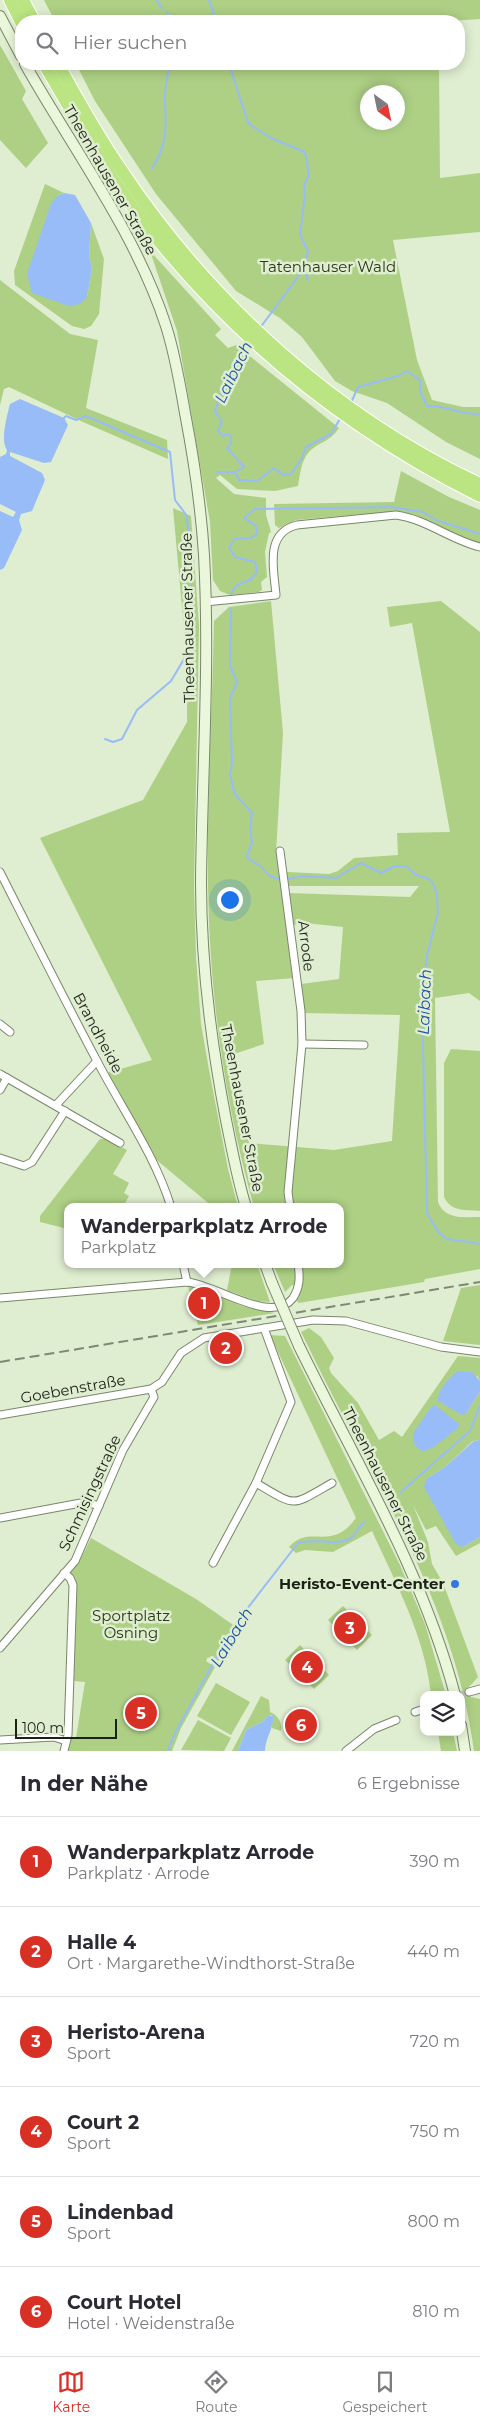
<!DOCTYPE html>
<html lang="de">
<meta charset="utf-8">
<style>
body{margin:0;font-family:Montserrat,sans-serif;background:#f7f7f7;color:#2b2b33}
.controls{position:absolute;right:15px;bottom:15px;display:grid;overflow:hidden;border-radius:10px;box-shadow:0 2px 12px #0003}
.controls button{width:45px;height:45px;display:grid;place-items:center;padding:0;border:0;border-bottom:1px solid #e1e1e2;background:#fff;color:#2b2b33;font:25px sans-serif}
.compass{position:absolute;left:360px;top:85px;width:45px;height:45px;border-radius:50%;background:#fff;box-shadow:0 2px 12px #0003;rotate:147deg}
.scale{position:absolute;left:15px;bottom:12px;width:102px;box-sizing:border-box;padding-left:5px;border:2px solid #1c2116;border-top:0;font-size:14px;line-height:18px;white-space:nowrap;color:#1c2116;-webkit-text-stroke:4px #dfedd0;paint-order:stroke}
.you{position:absolute;left:229px;top:899px;width:18px;height:18px;margin:-12px;border:4px solid #fff;border-radius:50%;background:#1a73e8;box-shadow:0 0 0 8px #1a73e833}
.badge{display:grid;place-items:center;width:32px;height:32px;border-radius:50%;background:#d93025;color:#fff;font-size:16px;font-weight:700}
.pin{position:absolute;translate:-50% -50%;border:2px solid #fff;box-shadow:0 1px 5px #0006}
.popup{position:absolute;left:64px;top:1203px;width:280px;height:65px;box-sizing:border-box;display:grid;place-content:center;border-radius:10px;background:#fff;filter:drop-shadow(0 1px 4px #0005);font-size:16px;white-space:nowrap;color:#7c7c81}
.popup b{font-size:19px;color:#2b2b33}
.popup::after{content:'';position:absolute;left:50%;top:100%;margin-left:-10px;border:10px solid transparent;border-top-color:#fff}
.list{margin:0;padding:0;list-style:none}
h2{display:flex;justify-content:space-between;align-items:center;height:65px;margin:0;padding:0 20px;font-size:21px}
h2 small{font-size:16px;font-weight:400;color:#7c7c81}
.list li{display:grid;grid-template-columns:32px 1fr auto;gap:15px;align-items:center;box-sizing:border-box;height:90px;padding:0 20px;border-top:1px solid #e1e1e2}
.list b{display:block;font-size:19px;white-space:nowrap}
.list p{margin:0;font-size:16px;white-space:nowrap;color:#7c7c81}
.list em{font-size:16px;font-style:normal;color:#7c7c81}
.icon{flex:none;width:28px;height:28px;fill:none;stroke:currentColor;stroke-width:2;stroke-linecap:round;stroke-linejoin:round}
.map{position:relative;flex:none;width:480px;height:1751px;overflow:hidden}
.search{position:absolute;background:#fff;box-shadow:0 2px 12px #0003;left:15px;right:15px;top:15px;height:55px;display:flex;align-items:center;gap:12px;box-sizing:border-box;padding:0 18px;border-radius:20px;color:#7c7c81;font-size:19px}
.sheet{height:605px;background:#fff}
nav{display:flex;justify-content:space-around;align-items:center;box-sizing:border-box;height:70px;border-top:1px solid #e1e1e2;background:#fff;font-size:14px;color:#7c7c81}
nav a{display:grid;justify-items:center;gap:2px}
nav .on{color:#d93025}
.map>svg:first-child{display:block}
.green{fill:#aed085;fill-rule:evenodd}
.water{fill:#97bcf8}
.lines{fill:none;stroke-linecap:round;stroke-linejoin:round}
.stream{stroke:#97bcf8;stroke-width:2}
.minor-tunnel{stroke:#b8c4ab;stroke-width:7;stroke-dasharray:7 3.5;stroke-linecap:butt}
.minor-casing{stroke:#79866b;stroke-width:9}
.secondary-casing{stroke:#79866b;stroke-width:12}
.motorway-casing{stroke:#fff;stroke-width:14}
.minor{stroke:#fff;stroke-width:7}
.secondary{stroke:#eaf7da;stroke-width:10}
.motorway{stroke:#bae582;stroke-width:12}
.rail{stroke:#7e8874;stroke-width:2;stroke-dasharray:10 5;stroke-linecap:butt}
.secondary-bridge-casing{stroke:#79866b;stroke-width:12;stroke-linecap:butt}
.secondary-bridge{stroke:#eaf7da;stroke-width:10}
.poi-dot{fill:#3278e5;stroke:#dfedd0;stroke-width:2}
.labels{text-anchor:middle;stroke-width:5;stroke-linejoin:round;paint-order:stroke}
.street-label{font-size:15px;fill:#1c2116;stroke:#dfedd0}
.park-label{font-size:15px;fill:#2a3916;stroke:#dfedd0}
.poi-label{font-size:15px;font-weight:bold;fill:#1c2116;stroke:#dfedd0;text-anchor:end}
.water-label{font-size:16px;font-style:italic;fill:#1c53a8;stroke:#dfedd0}
</style>
<div class="map">
<svg width="480" height="1751" viewBox="0 0 480 1751">
<rect width="100%" height="100%" fill="#dfedd0"/>
<g class="green">
<polygon points="44,0 480,0 480,19 450,21 55,21"/>
<polygon points="0,45 26,91 22,99 48,143 26,168 0,140"/>
<path d="M76,64H439L440,178L480,173V232L393,240L417,360L432,400L463,407H480V459L446,442L387,403L352,391L335,381L302,337L280,318L236,291L156,194L95,101ZM368,92H398V122H368Z"/>
<polygon points="45,184 64,193 57,196 87,297 92,268 89,256 91,223 104,259 99,314 91,326 84,329 72,326 15,285 14,271"/>
<path d="M150,251L221,329L215,335L228,348L236,345L339,428C329,443 320,441 309,452C301,461 300,474 298,486L275,491L237,489L220,475L216,478L234,494L266,498V515L271,532L269,533L265,552L267,577L261,582L262,590L259,592L230,595L220,591L213,580L210,522L177,331Z"/>
<polygon points="0,280 70,334 98,340 86,408 167,440 168,459 83,422 9,387 4,389 0,405"/>
<path d="M401,471L449,497L480,510V544C453,535 428,516 399,511L296,520L279,528L275,525L274,504L394,502Z"/>
<polygon points="173,508 191,516 199,626 194,886 196,957 201,1024 209,1070 228,1169 238,1207 213,1207 153,1157 106,1073 152,1060 40,838 143,800 187,722 187,662"/>
<path d="M271,601L283,733L276,853L295,978L256,981L264,1044L231,1055L245,1108L249,1143L334,1150L392,1141L400,1015L303,1013L301,984L339,979L343,927L305,923L292,925L288,893L410,897L419,886H288L287,872L329,874L338,871L354,858L398,855L397,833L450,832L412,623L390,627L387,607L441,601L480,632V1001L469,993L435,998L438,1202C445,1220 464,1217 480,1217V1269L425,1279L424,1282L299,1303L296,1300L300,1288L292,1285L285,1292L273,1264H340V1207H254C230,1121 215,1031 210,942C204,835 212,727 214,621L229,607Z"/>
<path d="M451,1049L480,1051V1211C466,1210 451,1212 444,1197V1063Z"/>
<polygon points="100,1139 107,1139 127,1150 113,1174 129,1183 124,1193 129,1196 123,1207 68,1207 68,1229 40,1222 40,1216"/>
<polygon points="232,1264 257,1264 270,1302 257,1301 227,1290"/>
<polygon points="480,1285 480,1345 443,1341 461,1288"/>
<polygon points="188,1286 193,1287 200,1311 203,1315 216,1294 242,1306 275,1313 198,1325"/>
<path d="M309,1328L321,1337L334,1358L329,1368L331,1373L358,1403L379,1440L394,1431L402,1437L458,1356L480,1358V1381L477,1375L466,1414L480,1391V1440L473,1441L445,1467L426,1479L463,1547L480,1537V1543L456,1556L436,1526L426,1530L413,1505L428,1542L432,1564L443,1583L478,1677L468,1688L471,1697L480,1699V1751H474C454,1600 371,1478 307,1344L301,1332Z"/>
<path d="M270,1335L285,1336L400,1565L425,1624L446,1695H431C425,1636 396,1584 372,1531L333,1552L305,1550L296,1553L289,1547C310,1523 331,1553 356,1518Z"/>
<polygon points="91,1538 196,1599 239,1629 239,1631 217,1663 208,1657 206,1661 215,1667 181,1728 172,1751 68,1751 71,1738 76,1738 85,1682 74,1681 76,1584 75,1578 70,1574 80,1560"/>
<polygon points="343,1606 372,1635 357,1650 328,1620"/>
<polygon points="300,1645 329,1675 314,1689 285,1660"/>
<polygon points="216,1683 250,1702 231,1735 197,1716"/>
<path d="M261,1696L269,1700L270,1712C277,1714 283,1723 281,1731L272,1728V1715H268L264,1721L246,1730L238,1751H232Z"/>
<polygon points="198,1720 231,1738 224,1751 181,1750"/>
<polygon points="438,1732 453,1732 457,1751 441,1751"/>
</g>
<g class="water">
<polygon points="64,193 75,195 91,223 89,256 92,268 87,297 80,304 69,306 32,293 27,274 51,204 57,196"/>
<path d="M20,399L64,418L68,425L51,462L44,463L10,452V456L42,473L45,480L32,511L21,514L19,520L22,530L4,568L0,570V511L13,517L16,512L0,504V457L6,454L7,450C0,441 7,416 10,404Z"/>
<path d="M458,1371L472,1372L480,1381V1391L466,1414L462,1415L438,1401C437,1390 450,1377 458,1371Z"/>
<polygon points="435,1405 459,1424 458,1428 434,1447 422,1452 414,1444 413,1434 431,1407"/>
<polygon points="480,1440 480,1537 463,1547 456,1544 424,1487 426,1479 445,1467 474,1441"/>
<path d="M268,1715L273,1716C274,1729 265,1738 265,1751H238L246,1730L264,1721Z"/>
</g>
<g class="lines">
<g class="stream">
<polyline points="156,0 162,8"/>
<polyline points="209,0 216,21"/>
<polyline points="167,13 171,21"/>
<path d="M229,64C236,84 241,104 249,124L271,138L305,152L309,175L304,185L305,195L300,234L308,252L303,270L260,328"/>
<path d="M152,168C166,148 167,127 165,103C164,91 168,76 169,64"/>
<polyline points="304,271 308,280"/>
<polyline points="247,343 240,351 235,366 237,371 229,375 229,385 221,394 215,411 222,422 218,430 222,436 228,434 231,436 231,444 227,448 244,467 235,472 239,480 257,481 274,468 283,475 291,474 301,460 306,447 331,434 341,417"/>
<path d="M351,403L358,387L398,376L407,371L420,380V391L427,406C446,405 461,415 480,414"/>
<polyline points="64,418 66,416 76,420 86,416 170,452 175,500 187,516 191,575 190,649 171,681 137,710 122,739 113,742 105,739"/>
<polyline points="216,472 235,472"/>
<polyline points="232,593 235,586 250,580 257,572 255,562 235,557 229,547 235,539 251,538 257,534 256,526 244,518 255,509 391,507 423,512 436,520 480,534"/>
<path d="M231,609L230,666L237,682L230,698L232,763L230,775L235,794L252,813L250,829L252,843L247,856C251,863 254,861 260,866C267,872 268,878 280,879"/>
<path d="M288,879L303,876L336,878L361,863L381,873L395,866H406L416,875L429,879L433,883L437,895L438,913L427,955L422,1002L427,1213C446,1249 446,1236 480,1244"/>
<polyline points="401,1492 470,1431 480,1405"/>
<path d="M168,1751L174,1735L233,1627L298,1543C314,1537 334,1547 349,1539C357,1536 357,1526 365,1522"/>
</g>
<polyline class="minor-tunnel" points="461,1695 469,1692"/>
<g class="minor-casing">
<g id="minor">
<path d="M205,602L276,595C274,570 264,533 297,525L396,515C426,519 451,540 480,547"/>
<polyline points="280,851 301,1011 302,1044 288,1192 290,1207"/>
<path d="M0,872C32,935 64,999 97,1061C122,1109 155,1155 171,1207"/>
<polyline points="0,1024 10,1032"/>
<polyline points="302,1044 364,1045"/>
<polyline points="0,1074 120,1143"/>
<polyline points="0,1090 7,1078"/>
<polyline points="56,1105 97,1061"/>
<polyline points="0,1158 24,1166 32,1162 65,1111"/>
<polyline points="183,1264 187,1282"/>
<path d="M0,1298L187,1282C215,1284 272,1326 293,1298C300,1287 300,1277 298,1264"/>
<polyline points="0,1415 151,1389 162,1382 181,1353 204,1338 313,1320 346,1321 441,1347 480,1352"/>
<path d="M256,1483C297,1507 290,1507 332,1483"/>
<polyline points="0,1518 86,1502 99,1506"/>
<polyline points="213,1563 256,1483 291,1402 264,1328"/>
<polyline points="64,1573 70,1578 73,1585 68,1735 64,1751"/>
<polyline points="0,1648 75,1561 123,1450 154,1397 151,1389"/>
<polyline points="469,1692 480,1689"/>
<polyline points="415,1712 424,1709"/>
<polyline points="0,1740 54,1737 66,1741"/>
<polyline points="346,1751 374,1729 396,1720"/>
</g>
</g>
<g class="secondary-casing">
<g id="secondary">
<polyline points="0,16 21,56"/>
<path d="M25,64C73,149 136,233 166,326C175,354 180,384 185,413C194,460 201,507 204,555C210,664 202,774 201,883C201,962 211,1042 226,1120C232,1149 237,1178 246,1207"/>
<polyline points="265,1264 272,1283"/>
<path d="M299,1346C355,1461 422,1570 455,1695"/>
<polyline points="461,1725 465,1751"/>
</g>
</g>
<g class="motorway-casing">
<g id="motorway">
<polyline points="10,0 21,22"/>
<polyline points="23,0 34,21"/>
<path d="M44,64C75,117 105,172 143,221C235,340 346,429 480,496"/>
<path d="M58,64C78,100 98,137 122,171C210,303 336,417 480,484"/>
</g>
</g>
<use href="#minor" class="minor"/>
<use href="#secondary" class="secondary"/>
<use href="#motorway" class="motorway"/>
<polyline class="rail" points="0,1362 480,1282"/>
<g class="secondary-bridge-casing">
<polyline id="secondary-bridge" points="272,1283 299,1346"/>
</g>
<use href="#secondary-bridge" class="secondary-bridge"/>
</g>
<circle class="poi-dot" cx="455" cy="1584" r="5"/>
<g class="labels">
<g class="street-label">
<text transform="translate(110 180) rotate(60)" y="5">Theenhausener Straße</text>
<text transform="translate(188 618) rotate(-91)" y="5">Theenhausener Straße</text>
<text transform="translate(306 946) rotate(83)" y="5">Arrode</text>
<text transform="translate(98 1033) rotate(62)" y="5">Brandheide</text>
<text transform="translate(242 1108) rotate(79)" y="5">Theenhausener Straße</text>
<text transform="translate(73 1389) rotate(-10)" y="5">Goebenstraße</text>
<text transform="translate(385 1484) rotate(63)" y="5">Theenhausener Straße</text>
<text transform="translate(90 1493) rotate(-65)" y="5">Schmisingstraße</text>
</g>
<g class="park-label">
<text x="328" y="272">Tatenhauser Wald</text>
<text x="131" y="1621">Sportplatz<tspan x="131" dy="17">Osning</tspan></text>
</g>
<g class="poi-label">
<text x="445" y="1589">Heristo-Event-Center</text>
</g>
<g class="water-label">
<text transform="translate(233 372) rotate(-64)" y="6">Laibach</text>
<text transform="translate(424 1002) rotate(-88)" y="6">Laibach</text>
<text transform="translate(231 1637) rotate(-59)" y="6">Laibach</text>
</g>
</g>
</svg>
<div class="controls">
<button><svg class="icon" aria-label="layers" viewBox="0 0 24 24"><path d="M12 4l9 5-9 5-9-5zM3 14l9 5 9-5"/></svg></button>
</div>
<svg class="compass" viewBox="-18 -18 36 36"><path d="M0-13l5 13h-10z" fill="#e53935"/><path d="M0 13l5-13h-10z" fill="#7c7c81"/></svg>
<div class="scale">100 m</div>
<div class="you"></div>
<div class="pin badge" style="left:204px;top:1303px">1</div>
<div class="popup"><b>Wanderparkplatz Arrode</b>Parkplatz</div>
<div class="pin badge" style="left:226px;top:1348px">2</div>
<div class="pin badge" style="left:350px;top:1628px">3</div>
<div class="pin badge" style="left:307px;top:1667px">4</div>
<div class="pin badge" style="left:141px;top:1713px">5</div>
<div class="pin badge" style="left:301px;top:1725px">6</div>
<div class="search"><svg class="icon" aria-label="search" viewBox="0 0 24 24"><circle cx="10" cy="10" r="6"/><path d="M15 15l6 6"/></svg>Hier suchen</div>
</div>
<section class="sheet">
<h2>In der Nähe<small>6 Ergebnisse</small></h2>
<ul class="list">
<li><span class="badge">1</span><div><b>Wanderparkplatz Arrode</b><p>Parkplatz · Arrode</p></div><em>390 m</em></li>
<li><span class="badge">2</span><div><b>Halle 4</b><p>Ort · Margarethe-Windthorst-Straße</p></div><em>440 m</em></li>
<li><span class="badge">3</span><div><b>Heristo-Arena</b><p>Sport</p></div><em>720 m</em></li>
<li><span class="badge">4</span><div><b>Court 2</b><p>Sport</p></div><em>750 m</em></li>
<li><span class="badge">5</span><div><b>Lindenbad</b><p>Sport</p></div><em>800 m</em></li>
<li><span class="badge">6</span><div><b>Court Hotel</b><p>Hotel · Weidenstraße</p></div><em>810 m</em></li>
</ul>
</section>
<nav>
<a class="on"><svg class="icon" aria-label="map" viewBox="0 0 24 24"><path d="M3 6l6-2 6 2 6-2v14l-6 2-6-2-6 2zM9 4v14M15 6v14"/></svg>Karte</a>
<a><svg class="icon" aria-label="directions" viewBox="0 0 24 24"><path d="M12 3l9 9-9 9-9-9zM9 14v-3h6M13 9l2 2-2 2"/></svg>Route</a>
<a><svg class="icon" aria-label="saved" viewBox="0 0 24 24"><path d="M7 4h10v16l-5-4-5 4z"/></svg>Gespeichert</a>
</nav>
